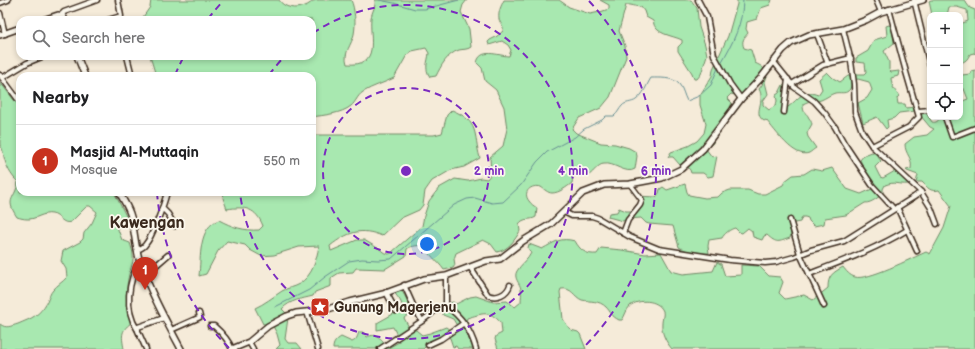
<!DOCTYPE html>
<meta charset="utf-8">
<style>
body{margin:0;font-family:"Balsamiq Sans",sans-serif;background:#f2f2f2;color:#202124}
.controls{position:absolute;right:12px;top:12px;display:grid;overflow:hidden;border-radius:8px;box-shadow:0 2px 6px #0003}
.controls button{width:36px;height:36px;display:grid;place-items:center;padding:0;border:0;border-bottom:1px solid #e0e0e0;background:#fff;color:#202124;font:20px sans-serif}
.you{position:absolute;left:427px;top:244px;width:14px;height:14px;margin:-10px;border:3px solid #fff;border-radius:50%;background:#1a73e8;box-shadow:0 0 0 6px #1a73e833}
.badge{display:grid;place-items:center;width:26px;height:26px;border-radius:50%;background:#c8321e;color:#fff;font-size:13px;font-weight:700}
.pin{position:absolute;translate:-50% -33px;filter:drop-shadow(0 1px 2px #0008)}
.pin::after{content:'';position:absolute;top:21px;width:14px;height:12px;background:inherit;clip-path:polygon(0 0,100% 0,50% 100%)}
.list{margin:0;padding:0;list-style:none}
h2{display:flex;justify-content:space-between;align-items:center;height:52px;margin:0;padding:0 16px;font-size:17px}
h2 small{font-size:13px;font-weight:400;color:#757577}
.list li{display:grid;grid-template-columns:26px 1fr auto;gap:12px;align-items:center;box-sizing:border-box;height:72px;padding:0 16px;border-top:1px solid #e0e0e0}
.list b{display:block;font-size:15px;white-space:nowrap}
.list p{margin:0;font-size:13px;white-space:nowrap;color:#757577}
.list em{font-size:13px;font-style:normal;color:#757577}
.icon{flex:none;width:22px;height:22px;fill:none;stroke:currentColor;stroke-width:2;stroke-linecap:round;stroke-linejoin:round}
.map{position:relative;flex:none;width:975px;height:349px;overflow:hidden}
.search{position:absolute;background:#fff;box-shadow:0 2px 6px #0003;left:16px;top:16px;width:300px;height:44px;display:flex;align-items:center;gap:10px;box-sizing:border-box;padding:0 14px;border-radius:12px;color:#757577;font-size:15px}
.panel{position:absolute;background:#fff;box-shadow:0 2px 6px #0003;left:16px;top:72px;width:300px;height:124px;border-radius:12px}
.map>svg:first-child{display:block}
.green{fill:#a8e8b0;stroke:#728967}
.lines{fill:none;stroke-linecap:round;stroke-linejoin:round}
.stream{stroke:#668e92;stroke-width:1}
.minor-casing{stroke:#3b2a1e;stroke-width:7}
.major-casing{stroke:#3b2a1e;stroke-width:8}
.minor{stroke:#fbf7ec;stroke-width:4}
.major{stroke:#fbf7ec;stroke-width:5}
.ring{fill:none;stroke:#7b2cbf;stroke-width:2;stroke-dasharray:7 5}
.labels{text-anchor:middle;stroke-width:3.5;stroke-linejoin:round;paint-order:stroke}
.poi-label{font-size:14px;font-weight:bold;fill:#3b2a1e;stroke:#fbf7ec;text-anchor:start}
.quarter-label{font-size:16px;font-weight:bold;fill:#3b2a1e;stroke:#fbf7ec}
.centre{fill:#7b2cbf;stroke:#fbf7ec;stroke-width:2}
.ring-label{font-size:12px;text-anchor:middle;font-weight:bold;fill:#7b2cbf;stroke:#fbf7ec;stroke-width:3.5;stroke-linejoin:round;paint-order:stroke}
</style>
<div class="map">
<svg width="975" height="349" viewBox="0 0 975 349">
<rect width="100%" height="100%" fill="#f5ebd9"/>
<filter id="ink" filterUnits="userSpaceOnUse"><feTurbulence type="fractalNoise" baseFrequency=".025" numOctaves="2"/><feDisplacementMap in="SourceGraphic" scale="8" xChannelSelector="R" yChannelSelector="G"/><feConvolveMatrix kernelMatrix="1 2 1 2 8 2 1 2 1" color-interpolation-filters="sRGB"/></filter>
<g filter="url(#ink)">
<g class="green">
<path d="M151,0H279C284,8 296,10 305,6C309,5 312,1 316,0C325,0 341,0 351,0C355,9 356,24 354,34C352,45 343,52 347,64C381,67 369,38 371,18C372,11 376,7 375,0H467L463,5L461,12L469,29L471,47C467,50 463,49 459,50C447,54 441,66 436,76L430,77C424,68 428,62 429,53L426,48L412,51L407,55L394,78C384,83 373,86 363,92C357,96 356,102 351,106C341,114 324,115 312,117V76H156L150,56H312V20H141L150,7Z"/>
<path d="M504,0H559L569,7L590,14L600,12L609,9V5L600,0H691L697,8L699,27L705,45L707,55L701,74L697,79H694L692,73L678,51V47L682,43V40C672,35 655,35 653,21L646,17L644,11L641,7C635,7 632,4 626,5L619,31L625,46L626,57L610,97L601,108L579,118L572,129L576,133L601,143L615,144L629,148L636,152L637,156L635,169C626,175 614,162 604,164C598,164 594,172 589,175H576L573,177L572,183C567,187 559,193 552,193C548,193 544,189 541,187C531,184 522,192 529,201C531,204 534,206 537,208L536,217C530,221 524,217 519,224L520,231C515,240 508,250 497,252L491,244L483,240L456,253L454,259L455,265L453,268L444,270C438,261 428,255 425,245C420,246 411,245 407,249L406,256L385,269L356,268L353,272L339,273L331,278V286L315,292L313,296C302,299 290,300 282,309L287,314L288,318L285,339L288,343H297L302,349H276L280,345L277,334L272,324H263L255,308C264,304 273,297 282,291C287,288 294,287 299,284C313,275 316,261 319,246L299,247L274,255L261,256L250,250L245,245L227,241L218,251L206,274L199,276C201,258 198,227 219,220C232,227 244,231 259,230L263,226C256,208 245,206 227,209L223,198L224,192H312V135H434L442,133L447,115L452,110C480,122 473,133 480,158L464,167L451,170L432,181L425,191L423,205L419,210L401,218L382,236C361,227 348,232 330,246L331,251L357,240H364L381,250L383,252L389,254L392,252L422,226L424,216L429,201L439,188L455,179L468,181L481,178L487,179L491,174L490,157L503,146L507,129L504,107L496,90L485,81L482,68L477,63C480,47 499,56 509,56L511,50L508,45L502,41L489,45L488,42L490,40L496,37L503,31C504,25 500,24 499,19C498,12 501,6 504,0Z"/>
<path d="M737,0H772L770,5L761,8L757,19L747,22L746,29L748,33C744,38 741,41 744,48L751,50L755,63C763,67 764,67 767,76L765,82L768,94L763,101V105L769,110L776,105L777,101L776,95L779,93L783,85L785,84L783,102L788,107C800,98 802,89 818,95L822,89L819,79L827,72L833,78L840,82L848,76L856,74H864L866,72L865,63L856,62V58L868,51L874,40L887,36L886,26L889,25L892,27L894,43L884,51L889,62V70L891,72L899,71L898,76L891,78C892,88 894,89 899,96L897,98L898,104H905L906,108L914,107L915,111L899,113L894,118L887,120L888,127L886,129L877,117L863,123L858,103L867,98L872,90L869,82L858,79L851,82C851,85 851,89 848,91C845,94 840,92 835,93C831,94 826,98 821,100C814,102 812,99 803,104C803,115 806,111 809,118C811,120 811,122 812,124L807,133L808,137L816,148C814,149 811,152 809,153C794,159 775,130 766,120L764,121C752,113 766,102 759,89L762,85L763,82L761,80L744,98L740,94L735,95L731,94L727,98L732,103L730,107L735,111L714,138L713,143L706,149L712,157L717,156L713,176L708,177L703,173H691L690,170L685,164L680,165L673,157H668L671,152L688,146L697,141L704,133L706,124L700,105V95L712,76L713,69L728,36L737,4Z"/>
<path d="M931,0H964L970,8L975,10V54L974,53L970,54C967,60 966,61 960,63V24L968,21L967,10L957,7H949L947,15H932L929,1Z"/>
<path d="M975,70V349H672C666,342 661,333 662,323C662,319 664,315 663,311C658,299 638,299 630,306C626,310 625,316 622,320H619C611,316 611,312 606,307C599,300 591,302 582,300C574,297 572,287 561,289L560,292L563,319L569,328L571,330L578,332L580,334L586,349H498L495,339L496,336L502,333L501,323C489,309 482,314 467,318L466,322L462,326L474,349H458L456,346L453,347L450,338L444,335L430,342L423,349H333C333,343 336,340 341,337L352,342C357,340 357,337 359,332H363L367,337C377,332 383,340 388,348L399,342L396,333L393,327L377,330V323L402,309C403,302 398,298 394,292L399,289C404,291 410,306 410,311C410,315 406,316 404,318L411,331L416,330L422,335L430,333L446,327L450,330L454,332L459,329L453,319L443,315L442,311L446,310L449,303L453,302L456,304L470,297L476,296L493,302L507,301L515,307L521,302C521,298 522,293 521,289C520,283 513,278 517,271C521,264 528,260 531,253L528,248L529,244L542,249C555,242 560,237 575,241C580,250 586,255 597,254L601,248L622,250L645,254L661,253L671,271L683,274L713,271L717,262L721,264L725,276L741,275V265L759,266L769,276L780,277L783,282L779,293L785,299L804,295L813,300L828,288C828,276 832,273 843,267C846,271 850,276 855,277C867,281 912,258 926,252L930,254L944,228L951,206L939,190C930,192 928,188 922,182H916L918,175L907,171L906,170L911,169C913,157 905,155 905,144L914,137L927,135L934,129L930,127L920,115L922,112L926,113L932,122C936,123 939,121 940,117H960V102L968,99L964,89L960,90V73L962,75L970,74L971,71Z"/>
<path d="M0,82L14,100L20,104V192H114L127,218L123,223L117,227L122,240L130,243C131,247 133,251 133,255C134,264 129,271 128,279C125,295 126,308 131,323C120,331 122,337 124,349H0V324C6,329 11,326 18,324C32,318 39,316 47,302C49,298 50,293 53,290C57,285 63,282 67,277L66,269L61,261L63,251L80,242L83,239L84,233L92,223L97,212L90,206H87L71,222C62,225 60,215 52,214C43,212 35,220 27,219C24,219 20,218 17,217C4,198 16,199 18,182C11,176 6,166 4,157C3,152 3,149 0,145Z"/>
<path d="M872,152L876,154L881,161L875,167L880,177L883,178L895,171L908,184C898,185 896,181 885,185L883,189V194C878,197 872,203 865,203L846,215L825,218L824,224L814,226L809,221L808,218L805,217H802L800,222L789,224L791,234L790,238C778,242 777,244 767,235L764,236L762,240L753,237L752,231L748,228L742,233L739,232L735,228C730,229 724,234 722,238L709,240L708,246L709,253C699,254 687,252 679,247L673,226L649,224L646,223L641,218L627,219L623,221L608,217L609,213L617,212L619,208L626,211H633L641,202L636,196L656,197L659,193L660,189L663,187L667,190L685,184L687,192L689,195L705,198L718,197L722,193L730,190H748L758,194H765L783,185L785,181L793,175L804,174L812,169L822,171L832,168L847,189L861,194L872,189L871,182L860,160L864,155Z"/>
</g>
<g class="lines">
<g class="stream">
<polyline points="379,0 394,3 415,9 425,9 459,0"/>
<path d="M721,63C733,43 743,23 743,0"/>
<path d="M275,307L309,290L325,277L349,261L362,259L378,260L391,259L454,205L467,199L475,198L492,203L503,202L521,185L537,162L547,152L575,137L584,129L602,120L606,116H614C618,113 619,109 622,106C625,102 632,103 636,100C644,94 646,86 651,78C659,78 673,77 679,84C683,88 684,96 687,101L699,96L711,85L718,68"/>
</g>
<g class="minor-casing">
<g id="minor">
<polyline points="698,0 707,17 714,55 730,84 741,99"/>
<polyline points="876,0 881,12"/>
<polyline points="914,0 930,66"/>
<polyline points="0,3 8,0"/>
<polyline points="0,13 5,34"/>
<polyline points="61,15 64,12 97,0"/>
<polyline points="108,20 121,16 118,0"/>
<polyline points="843,29 851,61 854,84 855,112 862,131 872,146 921,192 931,208 937,224"/>
<polyline points="817,34 828,64"/>
<polyline points="127,56 132,76"/>
<polyline points="773,61 794,87 814,101 824,112 835,127 844,143 872,185 894,209"/>
<polyline points="0,75 20,102"/>
<polyline points="2,78 27,63 44,56"/>
<polyline points="792,84 823,65 851,58"/>
<polyline points="918,111 930,110"/>
<polyline points="784,112 788,79"/>
<polyline points="945,117 952,137 975,128"/>
<polyline points="872,146 909,127 919,117 906,72 889,9"/>
<polyline points="897,207 917,251"/>
<polyline points="162,208 168,214 175,226"/>
<polyline points="564,212 572,216 592,216 598,218 630,237 659,249 730,260 765,263 776,262 794,257 811,250 844,241 914,197 921,192"/>
<polyline points="790,220 800,254 824,306"/>
<polyline points="623,233 628,220 640,205 642,200 630,184"/>
<path d="M137,250C139,249 143,248 145,245C153,236 164,204 167,192"/>
<path d="M470,267L488,295C497,299 507,294 510,285"/>
<path d="M809,274C843,261 876,249 907,230"/>
<polyline points="145,275 168,255"/>
<path d="M404,285L413,305L422,321L436,310L446,306C461,316 471,331 476,349"/>
<polyline points="386,292 396,311"/>
<polyline points="446,306 446,276"/>
<polyline points="307,312 318,349"/>
<path d="M210,326H214C222,333 228,339 232,349"/>
<path d="M137,329C124,309 128,281 140,261"/>
<polyline points="171,330 198,318 200,317 199,313"/>
<polyline points="249,342 253,349"/>
<polyline points="428,345 441,339 464,323"/>
<polyline points="146,349 138,331 138,327 164,318"/>
<polyline points="380,349 422,321"/>
</g>
</g>
<g class="major-casing">
<g id="major">
<polyline points="43,20 58,15 63,16 65,20"/>
<polyline points="0,35 20,28"/>
<polyline points="77,56 85,76"/>
<path d="M119,192C123,200 129,208 131,217C135,232 135,247 140,262C150,292 166,321 181,349"/>
<polyline points="232,349 249,342 268,326 287,316 296,313 325,310 350,302 383,294 424,279 446,276 486,261 500,259 523,241 551,224 583,193 604,185 630,184 662,178 681,169 703,149 741,99 760,79 783,50 791,43 809,35 843,29 866,20 881,12 923,0"/>
</g>
</g>
<use href="#minor" class="minor"/>
<use href="#major" class="major"/>
</g>
</g>
<g class="ring">
<circle cx="406" cy="171" r="83"/>
<path d="M269 75A167 167 0 0 1 285 56M313 33A167 167 0 1 1 240 193"/>
<path d="M229 348A250 250 0 0 1 157 193M175 75A250 250 0 0 1 183 58M208 19A250 250 0 0 1 223 1M589 1A250 250 0 0 1 583 348"/>
</g>
<defs>
<g id="sight-square" transform="scale(1)"><rect x="-9" y="-9" width="18" height="18" rx="4" fill="#c8321e" stroke="#fbf7ec"/><path d="M0-6L1.8-2.2L6-1.7L2.9 1.2L3.7 5.4L0 3.3L-3.7 5.4L-2.9 1.2L-6-1.7L-1.8-2.2Z" fill="#fff"/></g>
</defs>
<g fill-rule="evenodd">
<use href="#sight-square" x="320" y="307"/>
</g>
<g class="labels">
<g class="poi-label">
<text x="334" y="312">Gunung Magerjenu</text>
</g>
<g class="quarter-label">
<text x="147" y="228">Kawengan</text>
</g>
</g>
<circle cx="406" cy="171" r="6" class="centre"/>
<g class="ring-label">
<text x="489" y="175">2 min</text>
<text x="573" y="175">4 min</text>
<text x="656" y="175">6 min</text>
</g>
</svg>
<div class="controls">
<button>+</button>
<button>−</button>
<button><svg class="icon" aria-label="locate" viewBox="0 0 24 24"><circle cx="12" cy="12" r="6"/><path d="M12 2v4M12 18v4M2 12h4M18 12h4"/></svg></button>
</div>
<div class="you"></div>
<div class="pin badge" style="left:145px;top:290px">1</div>
<div class="search"><svg class="icon" aria-label="search" viewBox="0 0 24 24"><circle cx="10" cy="10" r="6"/><path d="M15 15l6 6"/></svg>Search here</div>
<section class="panel">
<h2>Nearby<small></small></h2>
<ul class="list">
<li><span class="badge">1</span><div><b>Masjid Al-Muttaqin</b><p>Mosque</p></div><em>550 m</em></li>
</ul>
</section>
</div>
